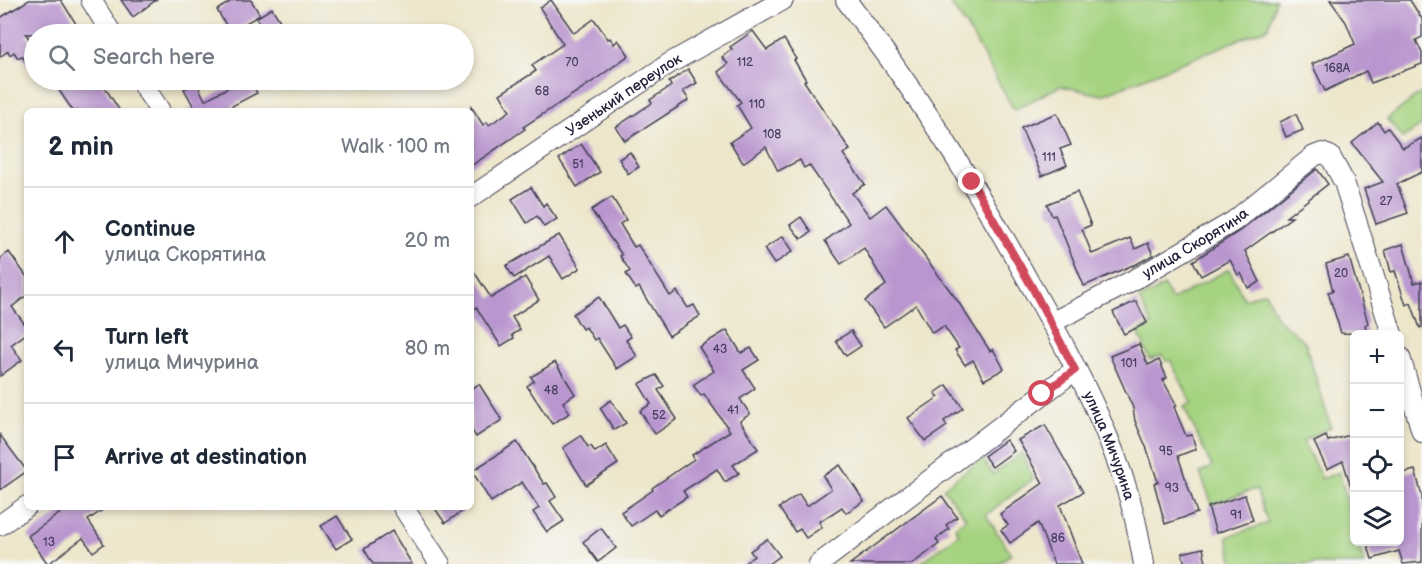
<!DOCTYPE html>
<meta charset="utf-8">
<style>
body{margin:0;font-family:"Balsamiq Sans",sans-serif;background:#f6f6f7;color:#1f2937}
.controls{position:absolute;right:18px;bottom:18px;display:grid;overflow:hidden;border-radius:9px;box-shadow:0 3px 9px #0003}
.controls button{width:54px;height:54px;display:grid;place-items:center;padding:0;border:0;border-bottom:2px solid #e0e1e3;background:#fff;color:#1f2937;font:30px sans-serif}
.stop{position:absolute;width:18px;height:18px;margin:-14px;border:4px solid #d1495b;border-radius:50%;background:#fff}
.stop.end{background:#d1495b;border-color:#fff;box-shadow:0 2px 6px #0008}
.list{margin:0;padding:0;list-style:none}
h2{display:flex;justify-content:space-between;align-items:center;height:78px;margin:0;padding:0 24px;font-size:26px}
h2 small{font-size:20px;font-weight:400;color:#747a83}
.list li{display:grid;grid-template-columns:39px 1fr auto;gap:18px;align-items:center;box-sizing:border-box;height:108px;padding:0 24px;border-top:2px solid #e0e1e3}
.list b{display:block;font-size:22px;white-space:nowrap}
.list p{margin:0;font-size:20px;white-space:nowrap;color:#747a83}
.list em{font-size:20px;font-style:normal;color:#747a83}
.icon{flex:none;width:33px;height:33px;fill:none;stroke:currentColor;stroke-width:2;stroke-linecap:round;stroke-linejoin:round}
.map{position:relative;flex:none;width:1422px;height:564px;overflow:hidden}
.search{position:absolute;background:#fff;box-shadow:0 3px 9px #0003;left:24px;top:24px;width:450px;height:66px;display:flex;align-items:center;gap:15px;box-sizing:border-box;padding:0 21px;border-radius:33px;color:#747a83;font-size:22px}
.panel{position:absolute;background:#fff;box-shadow:0 3px 9px #0003;left:24px;top:108px;width:450px;height:402px;border-radius:9px}
.map>svg:first-child{display:block}
.green{fill:#a5d380;stroke:#647a5e;stroke-width:1.5}
.building{fill:#b996cf}
.lines{fill:none;stroke-linecap:round;stroke-linejoin:round}
.street-casing{stroke:#403f51;stroke-width:22}
.street{stroke:#fff;stroke-width:20}
.route{stroke:#d1495b;stroke-width:8}
.labels{text-anchor:middle;stroke-width:6;stroke-linejoin:round;paint-order:stroke}
.number-label{font-size:12px;fill:#483f60}
.street-label{font-size:15px;fill:#22223b;stroke:#f6f6f2}
</style>
<div class="map">
<svg width="1422" height="564" viewBox="0 0 1422 564">
<rect width="100%" height="100%" fill="#f6f6f2"/>
<filter id="ink" filterUnits="userSpaceOnUse"><feTurbulence type="fractalNoise" baseFrequency=".0167" numOctaves="2"/><feDisplacementMap in="SourceGraphic" scale="12" xChannelSelector="R" yChannelSelector="G"/><feConvolveMatrix kernelMatrix="1 2 1 2 8 2 1 2 1" color-interpolation-filters="sRGB"/></filter>
<filter id="wash" filterUnits="userSpaceOnUse"><feTurbulence type="fractalNoise" baseFrequency=".008" numOctaves="4" result="noise"/><feDisplacementMap in="SourceGraphic" scale="24" xChannelSelector="R" yChannelSelector="G"/><feGaussianBlur stdDeviation="1.35" result="paint"/><feColorMatrix in="noise" values="0 0 0 0 0 0 0 0 0 0 0 0 0 0 0 0 0 1.4 0 .05"/><feComposite in="paint" operator="in"/></filter>
<g filter="url(#wash)">
<rect width="100%" height="100%" fill="#ede6cb"/>
<g class="green">
<polygon points="948,0 1276,0 1268,28 1102,95 1060,86 1014,110 970,32"/>
<polygon points="1422,92 1422,125 1403,138 1387,119"/>
<polygon points="1229,269 1244,299 1265,292 1277,318 1305,342 1331,427 1303,441 1322,479 1339,472 1354,528 1354,542 1358,542 1364,564 1234,564 1227,537 1268,523 1256,489 1212,504 1200,473 1212,467 1184,407 1192,403 1170,360 1166,361 1162,355 1150,360 1138,332 1152,324 1139,299 1164,286 1172,300"/>
<polygon points="1022,453 1033,479 986,515 1011,554 998,564 919,564 959,534 955,527 966,518 943,488 982,459 993,474"/>
</g>
<g id="blocks">
<g class="building">
<polygon points="29,0 61,0 78,27 66,34 26,34 34,47 34,75 22,56 18,58 14,52 10,55 8,51 0,57 0,18"/>
<polygon points="121,0 156,0 133,17"/>
<polygon points="233,0 251,0 260,15 230,32 217,10"/>
<polygon points="551,0 574,33 594,19 608,39 610,38 614,44 618,40 629,55 592,82 523,127 525,129 471,166 471,106 483,125 487,122 489,125 510,111 500,94 536,71 532,65 563,44 540,8"/>
<polygon points="1330,0 1410,0 1422,19 1422,37 1416,40 1422,53 1422,64 1371,83 1366,71 1325,91 1312,64 1355,44 1346,22"/>
<polygon points="272,8 288,34 266,34 256,18"/>
<polygon points="753,31 767,50 784,39 796,59 794,60 806,80 804,81 850,150 843,154 865,184 852,193 870,217 886,205 957,300 990,351 993,349 1004,369 984,380 973,360 965,365 955,350 959,348 944,326 932,333 916,305 884,327 865,301 886,285 864,248 841,264 825,241 849,223 809,165 804,168 800,160 778,171 766,147 743,163 730,142 751,128 737,105 741,102 718,72 728,64 722,57 732,49 730,47"/>
<polygon points="688,69 697,83 683,91 689,100 625,141 616,127 652,103 650,100 671,86 669,82"/>
<polygon points="52,80 100,80 120,111 73,111"/>
<polygon points="242,80 250,80 257,93 232,106 235,111 187,111 194,107 184,89 196,82 205,100"/>
<polygon points="1057,113 1071,145 1060,149 1067,165 1042,176 1021,128"/>
<polygon points="1296,114 1303,130 1286,137 1280,122"/>
<polygon points="1378,122 1384,131 1388,128 1403,148 1422,138 1422,172 1397,184 1408,213 1376,224 1364,189 1383,182 1352,143"/>
<polygon points="581,144 600,172 577,187 559,159"/>
<polygon points="630,152 639,167 628,174 619,159"/>
<polygon points="1317,169 1328,184 1286,217 1292,217 1245,251 1260,282 1248,288 1241,273 1238,275 1230,260 1201,276 1193,261 1241,230"/>
<polygon points="531,187 543,206 546,203 557,219 544,227 537,216 527,223 512,199"/>
<polygon points="1077,192 1091,225 1082,229 1092,254 1130,238 1135,249 1148,243 1153,255 1133,266 1133,265 1084,286 1055,215 1052,216 1047,204"/>
<polygon points="612,197 626,220 620,224 634,247 638,245 670,296 677,291 688,308 694,305 700,316 669,336 639,287 636,289 626,274 630,271 620,256 622,255 591,210"/>
<polygon points="801,217 811,232 801,239 790,225"/>
<polygon points="559,235 580,268 563,279 549,256 514,278 506,266"/>
<polygon points="783,236 793,251 774,264 764,249"/>
<polygon points="1403,244 1414,283 1422,281 1422,327 1420,328 1411,303 1406,305 1395,271 1391,272 1385,250"/>
<polygon points="9,252 27,277 27,295 12,307 27,327 27,333 11,345 22,360 0,376 0,259"/>
<polygon points="1349,257 1368,323 1365,325 1367,334 1341,333 1328,292 1333,291 1326,264"/>
<polygon points="471,267 491,298 525,277 539,300 512,317 520,330 512,335 514,338 501,346 476,307 471,311"/>
<polygon points="599,297 618,328 623,325 631,337 626,340 637,356 617,369 597,338 594,340 586,327 582,329 573,314"/>
<polygon points="1136,301 1147,323 1124,334 1113,312"/>
<polygon points="727,330 741,353 751,348 759,360 743,370 755,388 740,399 750,414 740,421 758,449 733,465 739,473 725,482 717,469 683,491 687,497 659,515 655,510 631,526 621,512 653,490 652,488 694,459 692,455 730,431 704,394 701,396 693,385 714,371 699,347"/>
<polygon points="851,331 861,346 846,356 836,341"/>
<polygon points="1139,344 1148,365 1159,360 1167,378 1163,380 1177,406 1174,407 1186,436 1192,435 1196,449 1178,456 1197,513 1165,524 1154,483 1158,482 1147,449 1135,421 1133,408 1110,356"/>
<polygon points="555,362 575,394 563,402 570,413 552,424 527,386 534,381 531,377"/>
<polygon points="656,375 664,386 658,390 677,419 655,434 640,411 651,404 639,384"/>
<polygon points="479,384 502,420 476,437 471,429 471,389"/>
<polygon points="947,385 963,408 944,421 947,426 925,441 908,418 939,397 935,393"/>
<polygon points="611,400 626,423 614,430 600,408"/>
<polygon points="1045,425 1083,492 1060,505 1082,564 1054,564 1038,523 1010,543 1001,530 1008,525 1000,514 1043,483 1018,440"/>
<polygon points="1354,434 1354,487 1351,487 1343,461 1327,469 1314,442 1326,436 1328,441"/>
<polygon points="0,435 27,471 0,490"/>
<polygon points="581,436 588,447 591,446 595,452 606,445 618,464 586,485 563,448"/>
<polygon points="1006,440 1014,451 992,467 984,456"/>
<polygon points="517,442 544,484 547,483 556,497 550,501 564,521 547,532 533,512 539,508 522,482 491,502 472,471"/>
<polygon points="840,465 864,501 846,513 842,507 819,522 822,527 806,538 800,529 795,532 779,508 799,494 807,506 831,489 823,476"/>
<polygon points="1415,470 1422,496 1422,562 1403,564 1399,551 1372,559 1367,542 1400,542 1400,474"/>
<polygon points="1245,495 1253,520 1216,533 1208,507"/>
<polygon points="942,496 957,517 946,525 949,529 936,539 939,544 912,564 850,564"/>
<polygon points="56,507 107,507 88,520 104,544 93,552 83,538 48,564 28,536 60,513"/>
<polygon points="434,507 469,507 445,523"/>
<polygon points="337,516 352,539 336,549 321,526"/>
<polygon points="601,528 616,548 598,562 583,542"/>
<polygon points="392,531 412,564 373,564 364,549"/>
<polygon points="767,539 780,556 769,564 743,564 754,556 750,551"/>
<polygon points="1203,548 1206,562 1185,564 1182,553"/>
</g>
</g>
</g>
<g filter="url(#ink)">
<use href="#blocks" fill-opacity="0" stroke="#403f51" stroke-width="1.5"/>
<g class="lines">
<g class="street-casing">
<g id="street">
<polyline points="91,0 112,34"/>
<path id="s1" d="M846,0C913,87 971,178 1025,275C1067,349 1113,432 1134,515C1138,531 1141,548 1144,564"/>
<polyline points="140,80 160,111"/>
<path id="s2" d="M471,197L670,63L783,0"/>
<path id="s3" d="M1051,323L1141,276L1234,221L1314,156L1322,153L1330,156L1344,182L1392,334"/>
<polyline points="1400,357 1422,432"/>
<polyline points="403,507 440,564"/>
<polyline points="0,525 27,506"/>
<polyline points="819,564 1075,370"/>
</g>
</g>
<use href="#street" class="street"/>
</g>
</g>
<g class="lines" filter="url(#ink)">
<polyline class="route" points="972,182 1032,287 1075,370 1042,394"/>
</g>
<g class="labels">
<g class="number-label">
<text x="572" y="66">70</text>
<text x="745" y="66">112</text>
<text x="1337" y="72">168А</text>
<text x="542" y="95">68</text>
<text x="757" y="108">110</text>
<text x="772" y="138">108</text>
<text x="1049" y="161">111</text>
<text x="578" y="168">51</text>
<text x="1386" y="205">27</text>
<text x="1341" y="277">20</text>
<text x="720" y="353">43</text>
<text x="1129" y="367">101</text>
<text x="551" y="394">48</text>
<text x="733" y="414">41</text>
<text x="659" y="419">52</text>
<text x="1166" y="455">95</text>
<text x="1172" y="492">93</text>
<text x="1236" y="519">91</text>
<text x="1058" y="542">86</text>
<text x="49" y="546">13</text>
</g>
<g class="street-label">
<text dy="5" stroke="none"><textPath href="#s2" startOffset="184">Узенький переулок</textPath></text>
<text dy="5" stroke="none"><textPath href="#s3" startOffset="165">улица Скорятина</textPath></text>
<text dy="5" stroke="none"><textPath href="#s1" startOffset="519">улица Мичурина</textPath></text>
</g>
</g>
</svg>
<div class="controls">
<button>+</button>
<button>−</button>
<button><svg class="icon" aria-label="locate" viewBox="0 0 24 24"><circle cx="12" cy="12" r="6"/><path d="M12 2v4M12 18v4M2 12h4M18 12h4"/></svg></button>
<button><svg class="icon" aria-label="layers" viewBox="0 0 24 24"><path d="M12 4l9 5-9 5-9-5zM3 14l9 5 9-5"/></svg></button>
</div>
<div class="stop" style="left:1042px;top:394px"></div>
<div class="stop end" style="left:972px;top:182px"></div>
<div class="search"><svg class="icon" aria-label="search" viewBox="0 0 24 24"><circle cx="10" cy="10" r="6"/><path d="M15 15l6 6"/></svg>Search here</div>
<section class="panel">
<h2>2 min<small>Walk · 100 m</small></h2>
<ul class="list">
<li><svg class="icon" aria-label="ahead" viewBox="0 0 24 24"><path d="M12 20V5M6 11l6-6 6 6"/></svg><div><b>Continue</b><p>улица Скорятина</p></div><em>20 m</em></li>
<li><svg class="icon" aria-label="left" viewBox="0 0 24 24"><path d="M17 20v-9H6M10 6l-5 5 5 5"/></svg><div><b>Turn left</b><p>улица Мичурина</p></div><em>80 m</em></li>
<li><svg class="icon" aria-label="arrive" viewBox="0 0 24 24"><path d="M6 21V4h12l-3 4 3 4H6"/></svg><div><b>Arrive at destination</b></div></li>
</ul>
</section>
</div>
